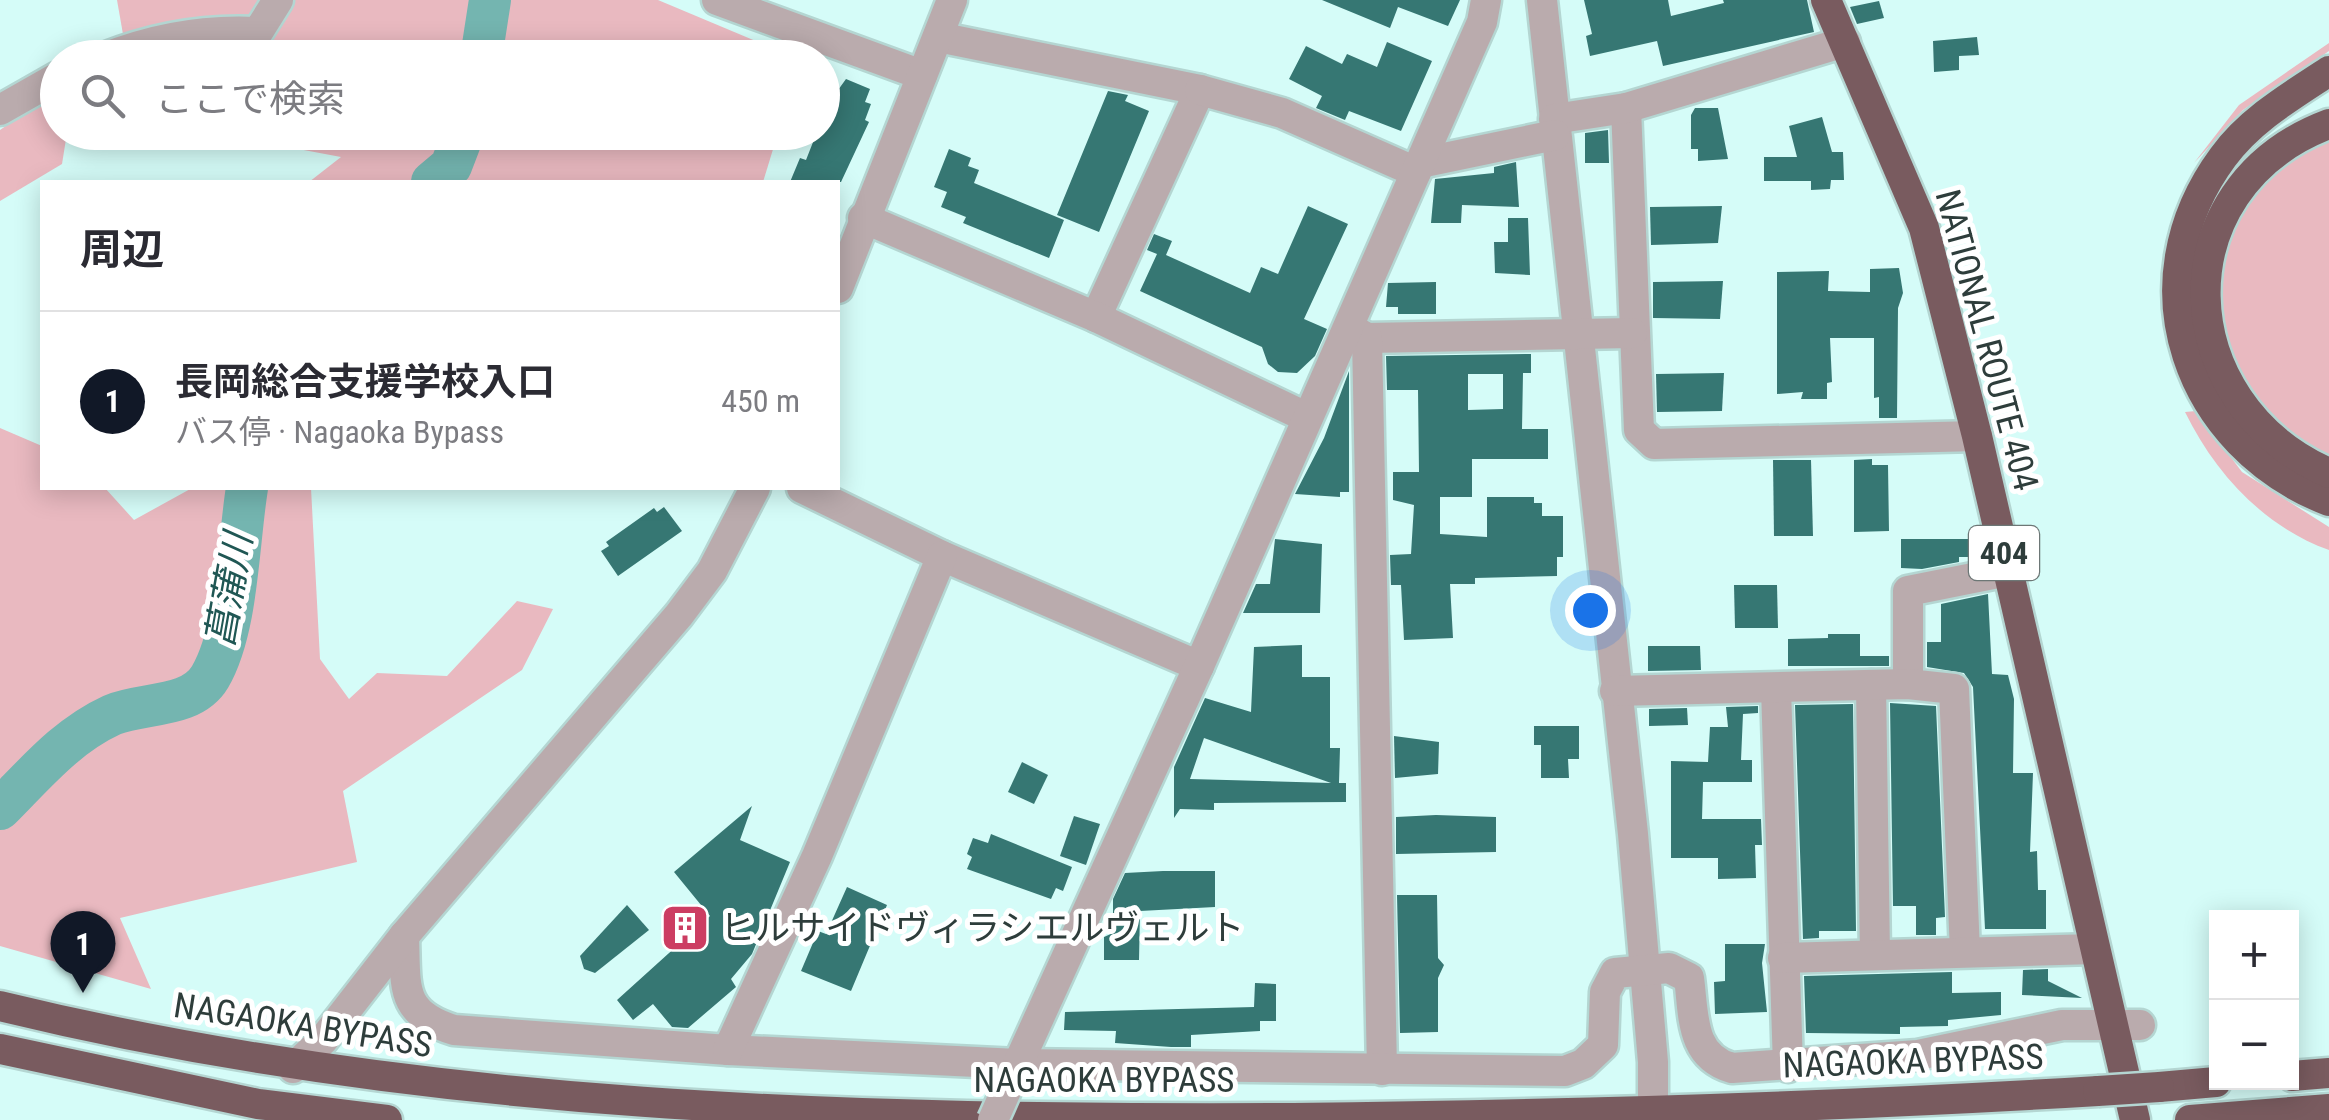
<!DOCTYPE html>
<html lang="ja">
<meta charset="utf-8">
<style>
body{margin:0;font-family:"Roboto Condensed","Noto Sans JP",sans-serif;background:#f7f7f7;color:#2b2b33}
.controls{position:absolute;right:30px;bottom:30px;display:grid;overflow:hidden;border-radius:0px;box-shadow:0 5px 25px #0003}
.controls button{width:90px;height:90px;display:grid;place-items:center;padding:0;border:0;border-bottom:2px solid #e1e1e2;background:#fff;color:#2b2b33;font:50px sans-serif}
.you{position:absolute;left:1590px;top:610px;width:35px;height:35px;margin:-25px;border:8px solid #fff;border-radius:50%;background:#1a73e8;box-shadow:0 0 0 15px #1a73e833}
.badge{display:grid;place-items:center;width:65px;height:65px;border-radius:50%;background:#111827;color:#fff;font-size:32px;font-weight:700}
.pin{position:absolute;translate:-50% -82px;filter:drop-shadow(0 2px 5px #0008)}
.pin::after{content:'';position:absolute;top:52px;width:35px;height:30px;background:inherit;clip-path:polygon(0 0,100% 0,50% 100%)}
.list{margin:0;padding:0;list-style:none}
h2{display:flex;justify-content:space-between;align-items:center;height:130px;margin:0;padding:0 40px;font-size:42px}
h2 small{font-size:32px;font-weight:400;color:#7c7c81}
.list li{display:grid;grid-template-columns:65px 1fr auto;gap:30px;align-items:center;box-sizing:border-box;height:180px;padding:0 40px;border-top:2px solid #e1e1e2}
.list b{display:block;font-size:38px;white-space:nowrap}
.list p{margin:0;font-size:32px;white-space:nowrap;color:#7c7c81}
.list em{font-size:32px;font-style:normal;color:#7c7c81}
.icon{flex:none;width:55px;height:55px;fill:none;stroke:currentColor;stroke-width:2;stroke-linecap:round;stroke-linejoin:round}
.map{position:relative;flex:none;width:2329px;height:1120px;overflow:hidden}
.search{position:absolute;background:#fff;box-shadow:0 5px 25px #0003;left:40px;top:40px;width:800px;height:110px;display:flex;align-items:center;gap:25px;box-sizing:border-box;padding:0 35px;border-radius:55px;color:#7c7c81;font-size:38px}
.panel{position:absolute;background:#fff;box-shadow:0 5px 25px #0003;left:40px;top:180px;width:800px;height:310px;border-radius:0px}
.map>svg:first-child{display:block}
.green{fill:#e9b9c0}
.lines{fill:none;stroke-linecap:round;stroke-linejoin:round}
.river{stroke:#74b5b0;stroke-width:42}
.building{fill:#367773;fill-rule:evenodd}
.minor-casing{stroke:#b4d6d2;stroke-width:35}
.highway-casing{stroke:#b4d6d2;stroke-width:35}
.minor{stroke:#baabad;stroke-width:30}
.highway{stroke:#795b5f;stroke-width:30}
.minor-bridge-casing{stroke:#b4d6d2;stroke-width:35;stroke-linecap:butt}
.highway-bridge-casing{stroke:#b4d6d2;stroke-width:35;stroke-linecap:butt}
.minor-bridge{stroke:#baabad;stroke-width:30}
.highway-bridge{stroke:#795b5f;stroke-width:30}
.labels{text-anchor:middle;stroke-width:10;stroke-linejoin:round;paint-order:stroke}
.shield{fill:#fff;stroke:#6d7776;stroke-width:2.5}
.shield-label{font-size:32px;font-weight:bold;fill:#2e3d3b}
.street-label{font-size:35px;fill:#2e3d3b;stroke:#fff}
.poi-label{font-size:35px;fill:#2e3d3b;stroke:#fff;text-anchor:start}
.water-label{font-size:38px;font-style:italic;fill:#205754;stroke:#fff}
</style>
<div class="map">
<svg width="2329" height="1120" viewBox="0 0 2329 1120">
<rect width="100%" height="100%" fill="#d5fcf8"/>
<g class="green">
<polygon points="117,0 658,0 794,57 127,57"/>
<polygon points="2329,43 2329,51 2243,110 2194,163 2239,105"/>
<polygon points="57,96 58,132 67,133 62,164 0,201 0,130 39,103"/>
<polygon points="285,133 778,133 763,182 309,182 341,157 293,148"/>
<path d="M2329,141V460C2297,440 2271,420 2249,389C2187,303 2229,173 2329,141Z"/>
<path d="M2196,411L2242,472L2329,527V550C2263,526 2215,473 2185,412Z"/>
<polygon points="0,428 42,446 42,488 105,488 134,520 192,488 311,488 320,659 349,699 377,673 447,676 517,601 553,609 522,670 343,791 357,862 120,918 151,989 0,946"/>
</g>
<g class="lines">
<g class="river">
<polyline points="481,58 490,0"/>
<polyline points="432,182 451,166 464,132"/>
<path d="M0,809C35,774 66,736 112,715C142,702 191,709 210,677C238,629 238,543 247,488"/>
</g>
</g>
<g class="building">
<polygon points="1322,0 1460,0 1448,26 1398,7 1390,28"/>
<polygon points="1584,0 1668,0 1671,16 1724,3 1723,0 1807,0 1814,32 1663,66 1657,41 1590,56 1586,36 1592,34"/>
<polygon points="1879,1 1884,18 1857,24 1850,7"/>
<polygon points="1977,37 1979,55 1959,56 1959,70 1934,72 1933,41"/>
<polygon points="1387,42 1432,61 1401,131 1349,111 1345,120 1316,108 1322,96 1289,79 1306,46 1342,64 1347,54 1377,67"/>
<polygon points="846,79 870,89 865,102 871,104 865,120 869,122 841,182 790,182 800,158 806,160 817,132 822,132 827,95 833,97"/>
<polygon points="1108,91 1128,95 1125,101 1149,111 1099,232 1057,215"/>
<polygon points="1695,108 1718,108 1728,159 1698,161 1698,149 1691,149 1691,115"/>
<polygon points="1822,117 1832,152 1843,152 1844,180 1831,180 1830,189 1811,190 1811,181 1764,181 1764,157 1797,157 1789,126"/>
<polygon points="1608,130 1609,163 1585,163 1585,133"/>
<polygon points="949,149 971,158 968,166 979,170 974,183 1064,220 1049,258 963,223 966,217 941,207 947,192 934,187"/>
<polygon points="1516,162 1519,207 1462,205 1461,223 1431,223 1435,179 1494,173 1494,167"/>
<polygon points="1308,206 1348,224 1304,319 1327,329 1315,356 1297,373 1278,372 1268,364 1262,347 1140,291 1157,254 1147,250 1154,234 1172,241 1166,255 1250,293 1261,267 1278,274"/>
<polygon points="1722,206 1718,243 1651,245 1650,207"/>
<polygon points="1508,218 1528,218 1530,275 1495,273 1494,242 1508,242"/>
<polygon points="1899,268 1903,293 1898,308 1897,418 1879,418 1879,397 1874,398 1874,338 1830,338 1832,382 1827,383 1827,399 1801,399 1803,392 1777,394 1777,272 1829,271 1828,291 1870,292 1870,269"/>
<polygon points="1723,281 1720,319 1653,318 1653,282"/>
<polygon points="1436,282 1436,314 1398,314 1398,307 1386,307 1388,283"/>
<path d="M1531,354V373H1523L1522,429H1548V459H1472V497H1440V534L1487,537V497H1534V503H1542V516H1563V557H1557V576L1475,578V584H1450L1453,638L1404,640L1401,585H1391L1390,555L1411,554L1414,505L1393,500V472H1419L1418,390H1387L1386,356ZM1468,374H1503V409L1468,410Z"/>
<polygon points="1349,371 1349,492 1340,492 1340,497 1295,494 1324,438"/>
<polygon points="1724,373 1722,411 1657,412 1656,374"/>
<polygon points="1872,459 1872,465 1888,465 1889,531 1854,532 1854,460"/>
<polygon points="1773,460 1811,460 1813,536 1774,536"/>
<polygon points="664,507 682,531 618,576 601,551 609,546 606,542 654,508 657,512"/>
<polygon points="1275,539 1322,544 1320,613 1243,613 1256,584 1270,584"/>
<polygon points="1901,539 1977,539 1977,557 1959,557 1959,562 1922,569 1901,568"/>
<polygon points="1734,585 1777,585 1778,628 1735,628"/>
<polygon points="1988,594 1992,674 2008,675 2014,699 2013,773 2033,773 2030,852 2037,851 2038,890 2046,890 2046,929 1985,929 1973,687 1964,673 1927,667 1927,642 1941,642 1941,604"/>
<polygon points="1828,634 1860,634 1860,656 1889,656 1889,666 1788,666 1788,639 1828,638"/>
<path d="M1302,645V677H1330V748H1340L1339,783H1346V802L1214,803V810L1180,809L1174,818V767L1205,698L1251,712L1254,647ZM1204,738L1331,783L1190,779Z"/>
<polygon points="1648,646 1700,646 1701,670 1648,671"/>
<polygon points="1890,703 1936,706 1945,917 1936,918 1936,935 1916,935 1916,906 1893,906"/>
<polygon points="1853,704 1856,931 1819,931 1819,938 1803,939 1795,705"/>
<polygon points="1758,706 1758,713 1743,714 1741,760 1752,760 1752,782 1703,782 1702,819 1761,819 1762,845 1755,845 1756,878 1718,879 1718,858 1671,858 1671,761 1708,762 1710,727 1728,727 1726,707"/>
<polygon points="1687,708 1688,725 1649,726 1649,709"/>
<polygon points="1534,726 1579,726 1579,759 1568,759 1569,778 1541,778 1541,745 1534,745"/>
<polygon points="1394,736 1439,742 1438,774 1395,778"/>
<polygon points="1022,762 1048,775 1034,804 1008,792"/>
<polygon points="752,806 740,840 790,862 752,954 731,979 736,987 688,1028 672,1027 653,1004 633,1020 617,1000 710,916 674,872"/>
<polygon points="1436,815 1496,817 1496,852 1396,854 1396,817"/>
<polygon points="1074,816 1100,824 1086,865 1060,856"/>
<polygon points="991,834 1072,867 1063,891 1056,888 1051,899 967,869 972,857 967,854 973,838 988,843"/>
<polygon points="1163,871 1215,871 1215,907 1140,911 1139,960 1104,960 1104,937 1113,933 1113,899 1125,873"/>
<polygon points="847,887 887,905 851,991 801,971 818,931 826,934"/>
<polygon points="1397,895 1437,895 1438,958 1444,965 1438,978 1438,1032 1400,1033"/>
<polygon points="627,905 649,930 595,973 584,969 580,956"/>
<polygon points="1725,944 1765,944 1762,963 1767,1012 1715,1014 1714,982 1725,981"/>
<polygon points="2048,969 2048,981 2082,998 2022,995 2023,970"/>
<polygon points="1952,972 1952,993 2001,992 2001,1015 1948,1020 1948,1026 1900,1027 1900,1034 1806,1033 1804,976"/>
<polygon points="1255,983 1276,984 1276,1021 1260,1021 1260,1031 1191,1035 1191,1047 1171,1047 1115,1043 1116,1031 1064,1030 1065,1012 1254,1007"/>
</g>
<g class="lines">
<g class="minor-casing">
<g id="minor">
<polyline points="717,0 922,75"/>
<polyline points="1542,0 1633,834 1653,1062 1653,1109"/>
<polyline points="938,37 1200,90 1096,317"/>
<path d="M104,58C154,38 204,29 258,32L278,0"/>
<polyline points="1200,90 1282,113 1416,172"/>
<polyline points="1626,108 1639,430 1654,444 1977,436"/>
<polyline points="0,110 58,77"/>
<polyline points="1554,119 1626,108 1845,42"/>
<polyline points="1420,163 1555,135"/>
<polyline points="863,218 1096,317 1306,417"/>
<polyline points="838,288 952,0"/>
<polyline points="1352,329 1367,338 1632,333"/>
<polyline points="1367,338 1382,1070"/>
<polyline points="802,488 942,556 1199,666"/>
<polyline points="1908,684 1908,591 2008,571"/>
<polyline points="1871,685 1875,955"/>
<polyline points="1776,688 1788,1067"/>
<polyline points="1615,691 1908,684 1954,689 1965,952"/>
<path d="M404,936C406,987 399,1013 454,1030L728,1050L1018,1064L1565,1071L1583,1064L1603,1045L1605,992L1615,973L1669,968L1689,978C1694,1015 1690,1056 1732,1068L1918,1055L2062,1025H2140"/>
<polyline points="1783,958 2095,949"/>
<polyline points="728,1050 817,856 942,556"/>
<polyline points="293,1068 323,1040 404,936 679,615 712,571 755,488"/>
<polyline points="1013,1075 1199,666 1482,22 1486,0"/>
</g>
</g>
<g class="highway-casing">
<g id="highway">
<polyline points="1826,0 1924,228 1977,436 2135,1120"/>
<path d="M2329,71C2291,96 2250,120 2223,157C2129,284 2187,446 2329,501"/>
<path d="M2329,124C2159,188 2170,404 2329,473"/>
<path d="M0,1006C426,1110 857,1120 1294,1118C1562,1115 1831,1107 2098,1091"/>
<polyline points="0,1049 258,1104 387,1120"/>
<polyline points="2292,1076 2329,1073"/>
<polyline points="2159,1087 2216,1082"/>
<polyline points="2190,1120 2329,1109"/>
</g>
</g>
<use href="#minor" class="minor"/>
<use href="#highway" class="highway"/>
<g class="minor-bridge-casing">
<polyline id="minor-bridge" points="993,1120 1013,1075"/>
</g>
<g class="highway-bridge-casing">
<polyline id="highway-bridge" points="2098,1091 2159,1087"/>
</g>
<use href="#minor-bridge" class="minor-bridge"/>
<use href="#highway-bridge" class="highway-bridge"/>
</g>
<defs>
<g id="building-square" transform="scale(2.5)"><rect x="-9" y="-9" width="18" height="18" rx="4" fill="#cc3d62" stroke="#fff"/><path d="M-4-6H4V6H1V3H-1V6H-4ZM-2.5-4.3h1.7v1.8h-1.7ZM.8-4.3h1.7v1.8H.8ZM-2.5-1h1.7V.8h-1.7ZM.8-1h1.7V.8H.8Z" fill="#fff"/></g>
</defs>
<g fill-rule="evenodd">
<use href="#building-square" x="685" y="928"/>
</g>
<g class="labels">
<rect class="shield" x="1969" y="526" width="70" height="54" rx="8"/>
<g class="shield-label">
<text x="2004" y="564">404</text>
</g>
<g class="street-label">
<text transform="translate(1987 340) rotate(75)" y="12">NATIONAL ROUTE 404</text>
<text transform="translate(303 1025) rotate(9)" y="12">NAGAOKA BYPASS</text>
<text transform="translate(1913 1061) rotate(-2)" y="12">NAGAOKA BYPASS</text>
<text x="1104" y="1092">NAGAOKA BYPASS</text>
</g>
<g class="poi-label">
<text x="720" y="940">ヒルサイドヴィラシエルヴェルト</text>
</g>
<g class="water-label">
<text transform="translate(229 590) rotate(-80)" y="13">菖蒲川</text>
</g>
</g>
</svg>
<div class="controls">
<button>+</button>
<button>−</button>
</div>
<div class="you"></div>
<div class="pin badge" style="left:83px;top:993px">1</div>
<div class="search"><svg class="icon" aria-label="search" viewBox="0 0 24 24"><circle cx="10" cy="10" r="6"/><path d="M15 15l6 6"/></svg>ここで検索</div>
<section class="panel">
<h2>周辺<small></small></h2>
<ul class="list">
<li><span class="badge">1</span><div><b>長岡総合支援学校入口</b><p>バス停 · Nagaoka Bypass</p></div><em>450 m</em></li>
</ul>
</section>
</div>
